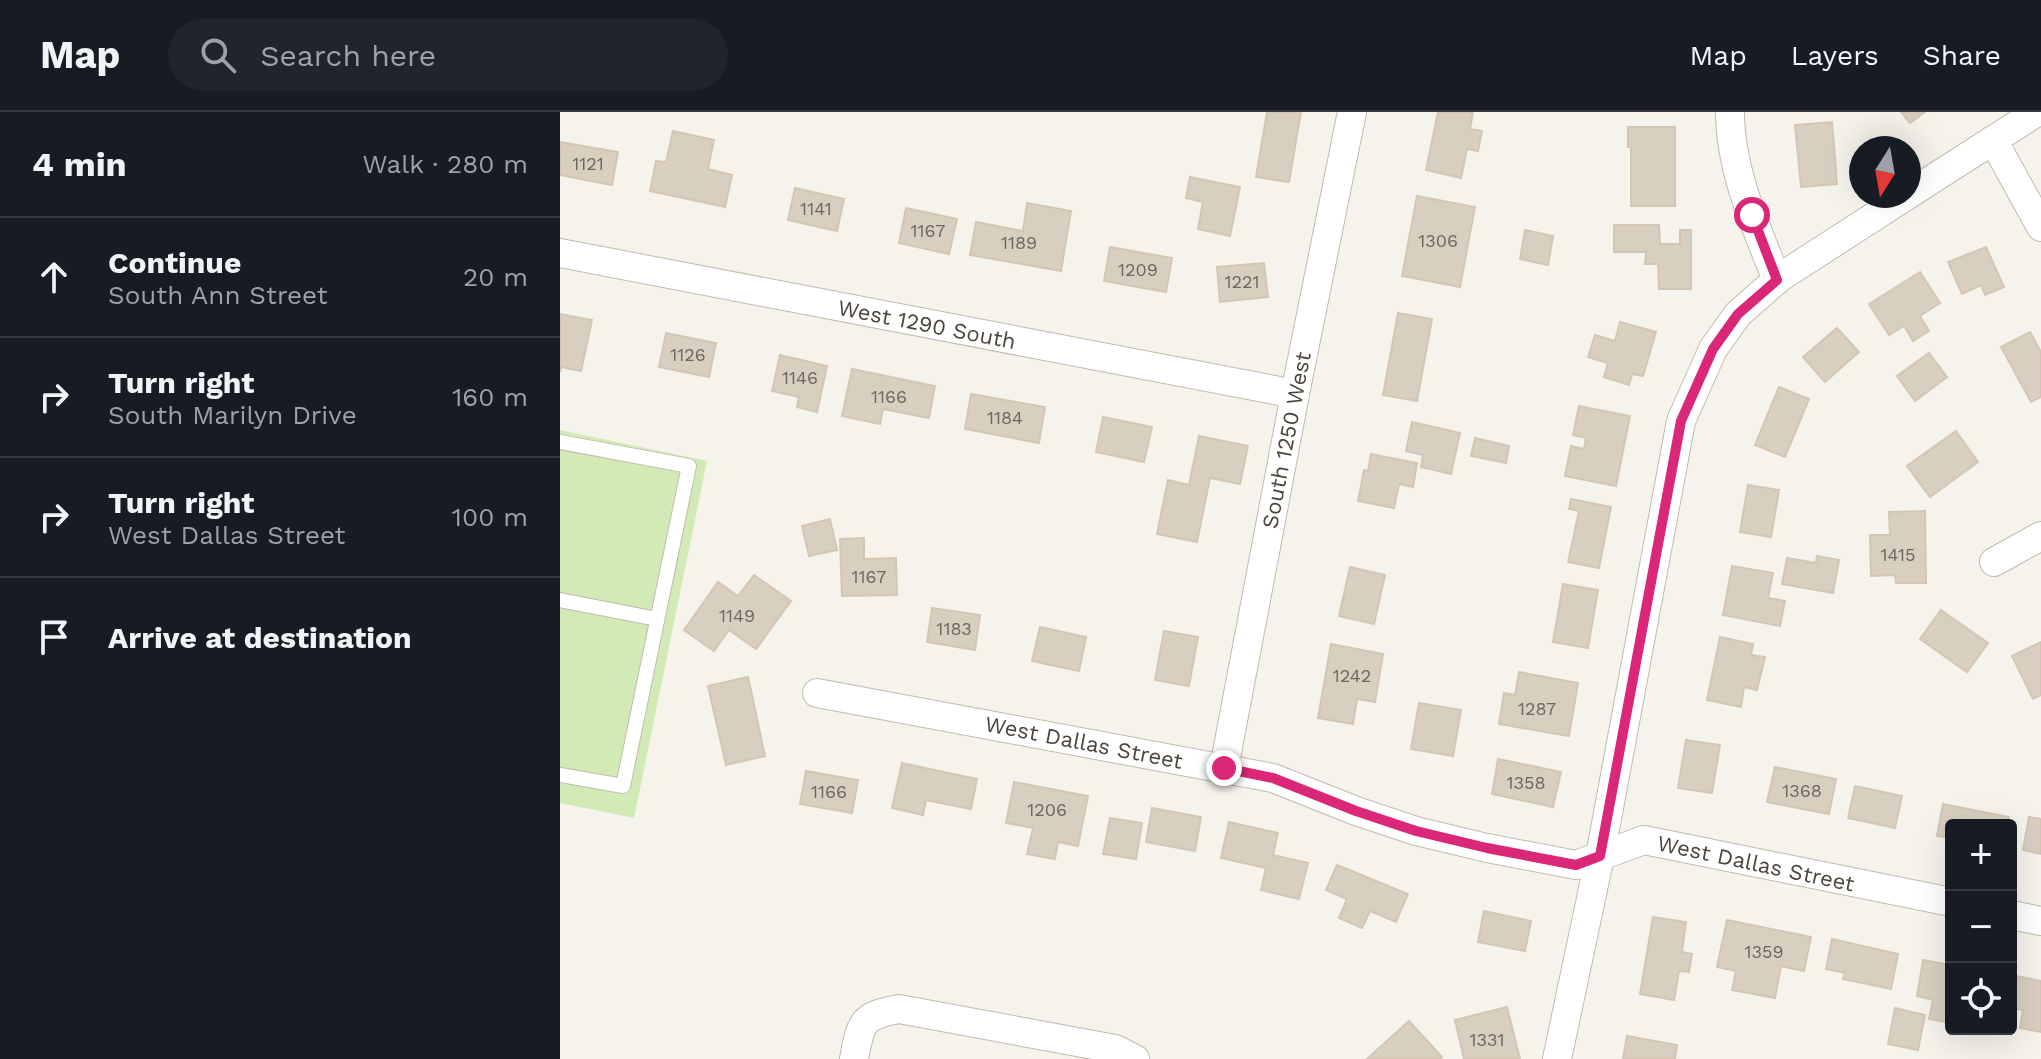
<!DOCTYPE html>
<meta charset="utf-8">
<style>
body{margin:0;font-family:"Work Sans",sans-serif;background:#20242c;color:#f1f3f6}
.controls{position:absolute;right:24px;bottom:24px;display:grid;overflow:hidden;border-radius:8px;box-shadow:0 8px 32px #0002}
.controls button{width:72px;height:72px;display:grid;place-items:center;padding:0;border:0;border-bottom:2px solid #363941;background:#171b24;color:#f1f3f6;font:40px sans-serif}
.compass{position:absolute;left:1289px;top:24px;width:72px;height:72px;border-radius:50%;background:#171b24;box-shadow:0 8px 32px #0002;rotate:191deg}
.stop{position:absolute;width:24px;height:24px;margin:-18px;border:6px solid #db2777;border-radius:50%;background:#fff}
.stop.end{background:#db2777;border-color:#fff;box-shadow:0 2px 8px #0008}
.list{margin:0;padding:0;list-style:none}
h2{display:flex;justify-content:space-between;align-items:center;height:104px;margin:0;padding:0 32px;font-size:34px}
h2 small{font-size:26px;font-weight:400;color:#9ea1a6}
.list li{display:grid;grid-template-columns:52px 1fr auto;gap:24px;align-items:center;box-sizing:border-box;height:120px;padding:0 32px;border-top:2px solid #363941}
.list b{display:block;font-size:30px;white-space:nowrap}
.list p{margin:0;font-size:26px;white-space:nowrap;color:#9ea1a6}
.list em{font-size:26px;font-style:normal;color:#9ea1a6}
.icon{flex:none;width:44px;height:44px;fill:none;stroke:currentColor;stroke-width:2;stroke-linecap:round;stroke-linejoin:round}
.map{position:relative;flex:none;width:1481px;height:947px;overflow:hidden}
header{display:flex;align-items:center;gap:48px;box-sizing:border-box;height:112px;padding:0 40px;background:#171b24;border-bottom:2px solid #363941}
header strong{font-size:38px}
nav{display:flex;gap:44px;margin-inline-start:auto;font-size:28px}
.search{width:560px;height:72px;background:#20242c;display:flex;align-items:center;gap:20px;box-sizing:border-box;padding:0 28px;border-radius:44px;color:#9ea1a6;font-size:30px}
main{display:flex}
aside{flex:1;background:#171b24}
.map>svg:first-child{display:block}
.green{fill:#d2eab5}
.building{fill:#d8cfc1;stroke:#d3c7b4;stroke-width:2}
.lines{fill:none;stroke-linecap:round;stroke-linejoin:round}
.lane-casing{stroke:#c2bbae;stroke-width:16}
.street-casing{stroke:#c2bbae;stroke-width:30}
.lane{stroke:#fff;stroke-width:14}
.street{stroke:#fff;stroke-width:28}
.route{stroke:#db2777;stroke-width:10}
.labels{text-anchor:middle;stroke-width:8;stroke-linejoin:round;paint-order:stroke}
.number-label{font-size:18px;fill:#6e675b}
.street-label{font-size:22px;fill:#4b4439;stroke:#fff}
</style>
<header>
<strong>Map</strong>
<div class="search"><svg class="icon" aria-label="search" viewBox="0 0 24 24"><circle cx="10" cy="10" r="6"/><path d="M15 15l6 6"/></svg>Search here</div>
<nav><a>Map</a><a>Layers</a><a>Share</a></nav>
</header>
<main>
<aside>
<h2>4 min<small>Walk · 280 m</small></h2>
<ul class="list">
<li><svg class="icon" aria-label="ahead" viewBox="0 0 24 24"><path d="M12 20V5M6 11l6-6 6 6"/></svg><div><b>Continue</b><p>South Ann Street</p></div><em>20 m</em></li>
<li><svg class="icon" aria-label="right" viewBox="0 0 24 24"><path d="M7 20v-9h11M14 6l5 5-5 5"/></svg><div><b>Turn right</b><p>South Marilyn Drive</p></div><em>160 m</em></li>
<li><svg class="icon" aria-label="right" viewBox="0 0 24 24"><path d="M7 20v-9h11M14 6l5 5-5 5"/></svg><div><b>Turn right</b><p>West Dallas Street</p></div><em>100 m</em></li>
<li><svg class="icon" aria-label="arrive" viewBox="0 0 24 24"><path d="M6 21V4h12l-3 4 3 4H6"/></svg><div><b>Arrive at destination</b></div></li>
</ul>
</aside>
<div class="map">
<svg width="1481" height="947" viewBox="0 0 1481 947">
<rect width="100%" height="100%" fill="#f6f3ec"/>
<polygon class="green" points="0,318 147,349 74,706 0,691"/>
<g class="building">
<polygon points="707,0 741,0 729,70 696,65"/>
<polygon points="878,0 913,0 910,17 922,19 918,39 907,37 901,66 866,58"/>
<polygon points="1341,0 1365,0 1350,11"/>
<polygon points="1272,10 1277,72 1241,75 1235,13"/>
<polygon points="1068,15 1115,15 1115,94 1071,94 1071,35 1068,35"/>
<polygon points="113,19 154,28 148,57 172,63 165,95 90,79 96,49 106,50"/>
<polygon points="0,30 58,40 52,73 0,63"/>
<polygon points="630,65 680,75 670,124 638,117 643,90 626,86"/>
<polygon points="235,76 284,87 277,119 228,108"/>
<polygon points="857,84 915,95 900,175 842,164"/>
<polygon points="467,91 511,99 501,159 410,143 416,110 463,119"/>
<polygon points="346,96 397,107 389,142 339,131"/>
<polygon points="1054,113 1099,113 1100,132 1120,132 1120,118 1131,118 1131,177 1099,177 1098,152 1085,152 1086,140 1054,140"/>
<polygon points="965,118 993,124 988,153 960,147"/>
<polygon points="550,135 612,146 606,180 544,169"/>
<polygon points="1426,135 1444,175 1425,183 1421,173 1402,182 1388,150"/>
<polygon points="704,151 708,185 660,190 657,155"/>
<polygon points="1360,160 1380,191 1360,204 1369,219 1353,229 1344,214 1329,223 1309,192"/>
<polygon points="838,201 872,207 857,289 823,283"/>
<polygon points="0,202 32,208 21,259 1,255 0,260"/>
<polygon points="1060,210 1096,220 1083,264 1072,262 1069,273 1044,265 1048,251 1028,245 1035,223 1055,229"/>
<polygon points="1277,216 1299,240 1265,270 1243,245"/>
<polygon points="1470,220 1481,240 1481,285 1471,290 1441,235"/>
<polygon points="106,221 156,231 149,265 99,255"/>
<polygon points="1369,241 1387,265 1355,289 1337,264"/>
<polygon points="220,243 267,254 257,300 237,295 239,285 212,279"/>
<polygon points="292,257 375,274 369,306 323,297 320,312 282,304"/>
<polygon points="1219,275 1249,287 1225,345 1195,333"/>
<polygon points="411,282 485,295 479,331 405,317"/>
<polygon points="1019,294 1070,304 1056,374 1005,364 1011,334 1024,337 1026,326 1013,323"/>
<polygon points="543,305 592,315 584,350 536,340"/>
<polygon points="852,310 900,321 891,362 861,355 863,343 846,339"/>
<polygon points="1396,319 1418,350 1370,385 1347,354"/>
<polygon points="639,324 688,334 680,372 650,366 637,430 597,422 608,368 629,373"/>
<polygon points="915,326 949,334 946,351 911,344"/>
<polygon points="811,342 857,351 853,375 839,372 834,396 798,389 804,358 808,359"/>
<polygon points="1188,373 1219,378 1211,425 1180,420"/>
<polygon points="1011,387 1051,395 1039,456 1008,450 1019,399 1009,397"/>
<polygon points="1365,399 1366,471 1336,471 1335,463 1311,464 1310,423 1330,423 1329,400"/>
<polygon points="270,407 277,438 249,444 242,414"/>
<polygon points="304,426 304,447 336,446 337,483 282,484 280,427"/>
<polygon points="1257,444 1279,448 1273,481 1222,472 1227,446 1256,451"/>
<polygon points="1172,454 1213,461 1208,486 1225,489 1220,514 1163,503"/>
<polygon points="790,455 825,463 814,512 779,504"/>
<polygon points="194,463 231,489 196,537 169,518 154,539 124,518 158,470 178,484"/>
<polygon points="1003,472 1038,478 1028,536 993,530"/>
<polygon points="372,496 420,503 415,538 367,530"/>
<polygon points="1381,498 1428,531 1407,560 1360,527"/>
<polygon points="480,515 526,525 519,559 472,549"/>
<polygon points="604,519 638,525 629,574 595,568"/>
<polygon points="1160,525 1193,532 1191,543 1205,545 1197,578 1184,575 1181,595 1147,588"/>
<polygon points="1481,530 1481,583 1473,587 1452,544"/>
<polygon points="771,532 823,542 815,590 797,587 793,612 758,606"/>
<polygon points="959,560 1018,571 1009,624 939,612 944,581 955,583"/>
<polygon points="188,565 205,644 166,653 148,574"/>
<polygon points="859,591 901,598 893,644 851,637"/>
<polygon points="1126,628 1160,633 1152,681 1118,676"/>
<polygon points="938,647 1001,660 993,695 932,682"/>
<polygon points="342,651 417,667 411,697 366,688 363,703 332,696"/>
<polygon points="1215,655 1276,667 1269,702 1207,690"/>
<polygon points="246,659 298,668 292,701 240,692"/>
<polygon points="454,670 528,684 518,734 498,730 495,747 467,742 473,716 446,711"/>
<polygon points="1295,674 1342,684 1335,716 1288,706"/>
<polygon points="1383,692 1449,705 1448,713 1391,713 1391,726 1377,724"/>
<polygon points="592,696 641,705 635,739 586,730"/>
<polygon points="1469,705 1481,707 1481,742 1463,738"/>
<polygon points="550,706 582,711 576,747 543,742"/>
<polygon points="669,710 718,721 713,743 748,751 739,787 701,778 706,756 661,746"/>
<polygon points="777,753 848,782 836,810 810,799 802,816 779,806 787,787 766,778"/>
<polygon points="924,799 971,809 965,839 918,830"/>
<polygon points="1093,805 1126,810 1122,840 1132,842 1129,860 1119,859 1114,888 1080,882"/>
<polygon points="1167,808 1251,825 1244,859 1221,854 1215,886 1172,878 1176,859 1157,855"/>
<polygon points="1272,827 1338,842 1331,877 1283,867 1285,861 1266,857"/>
<polygon points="1363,848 1391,853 1391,911 1369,907 1373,888 1357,884"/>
<polygon points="1451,863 1481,869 1481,920 1460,916 1463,898 1451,896"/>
<polygon points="947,895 960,947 904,947 895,908"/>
<polygon points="1335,896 1365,903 1358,938 1328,932"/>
<polygon points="849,909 882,945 880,947 807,947"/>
<polygon points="1067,924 1117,933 1115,947 1063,947"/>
</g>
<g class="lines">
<g class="lane-casing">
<g id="lane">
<polyline points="0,330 129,354 63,674 0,663"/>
<polyline points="0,488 97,507"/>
</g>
</g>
<g class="street-casing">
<g id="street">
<path d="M1170,0C1170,58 1196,115 1217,168"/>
<polyline points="1433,28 1481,115"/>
<polyline points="1349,82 1477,0"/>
<polyline points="0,141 735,282"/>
<polyline points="1434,450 1481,424"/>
<polyline points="257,581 713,666 796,699 856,719 927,736 1016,753 1084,728 1391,790"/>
<polyline points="664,656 735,282 792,0"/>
<polyline points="1451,803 1481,809"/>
<path d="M294,947C301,910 301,904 339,897L555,937L575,947"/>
<polyline points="997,947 1040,744 1121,309 1153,237 1178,202 1219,166 1346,84"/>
</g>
</g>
<use href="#lane" class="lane"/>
<use href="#street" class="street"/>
</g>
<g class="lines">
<polyline class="route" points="664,656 713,666 796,699 856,719 927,736 1016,753 1040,744 1121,309 1153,237 1178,202 1217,168 1192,103"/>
</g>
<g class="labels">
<g class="number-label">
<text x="28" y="58">1121</text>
<text x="256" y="103">1141</text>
<text x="368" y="125">1167</text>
<text x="878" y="135">1306</text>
<text x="459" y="137">1189</text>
<text x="578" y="164">1209</text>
<text x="682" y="176">1221</text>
<text x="128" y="249">1126</text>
<text x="240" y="272">1146</text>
<text x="329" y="291">1166</text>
<text x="445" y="312">1184</text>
<text x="1338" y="449">1415</text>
<text x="309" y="471">1167</text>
<text x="177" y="510">1149</text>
<text x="394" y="523">1183</text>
<text x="792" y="570">1242</text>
<text x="977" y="603">1287</text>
<text x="966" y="677">1358</text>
<text x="1242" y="685">1368</text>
<text x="269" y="686">1166</text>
<text x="487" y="704">1206</text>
<text x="1204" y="846">1359</text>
<text x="927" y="934">1331</text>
</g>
<g class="street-label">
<text transform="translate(367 212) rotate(11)" y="8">West 1290 South</text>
<text transform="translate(726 328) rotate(-79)" y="8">South 1250 West</text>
<text transform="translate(524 630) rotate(11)" y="8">West Dallas Street</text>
<text transform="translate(1196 751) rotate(12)" y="8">West Dallas Street</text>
</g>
</g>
</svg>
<div class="controls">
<button>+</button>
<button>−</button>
<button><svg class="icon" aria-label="locate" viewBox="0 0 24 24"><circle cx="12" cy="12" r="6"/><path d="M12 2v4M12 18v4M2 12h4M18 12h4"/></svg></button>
</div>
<svg class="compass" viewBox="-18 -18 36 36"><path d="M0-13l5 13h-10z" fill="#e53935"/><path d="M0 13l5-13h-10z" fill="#9ea1a6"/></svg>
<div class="stop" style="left:1192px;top:103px"></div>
<div class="stop end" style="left:664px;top:656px"></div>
</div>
</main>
